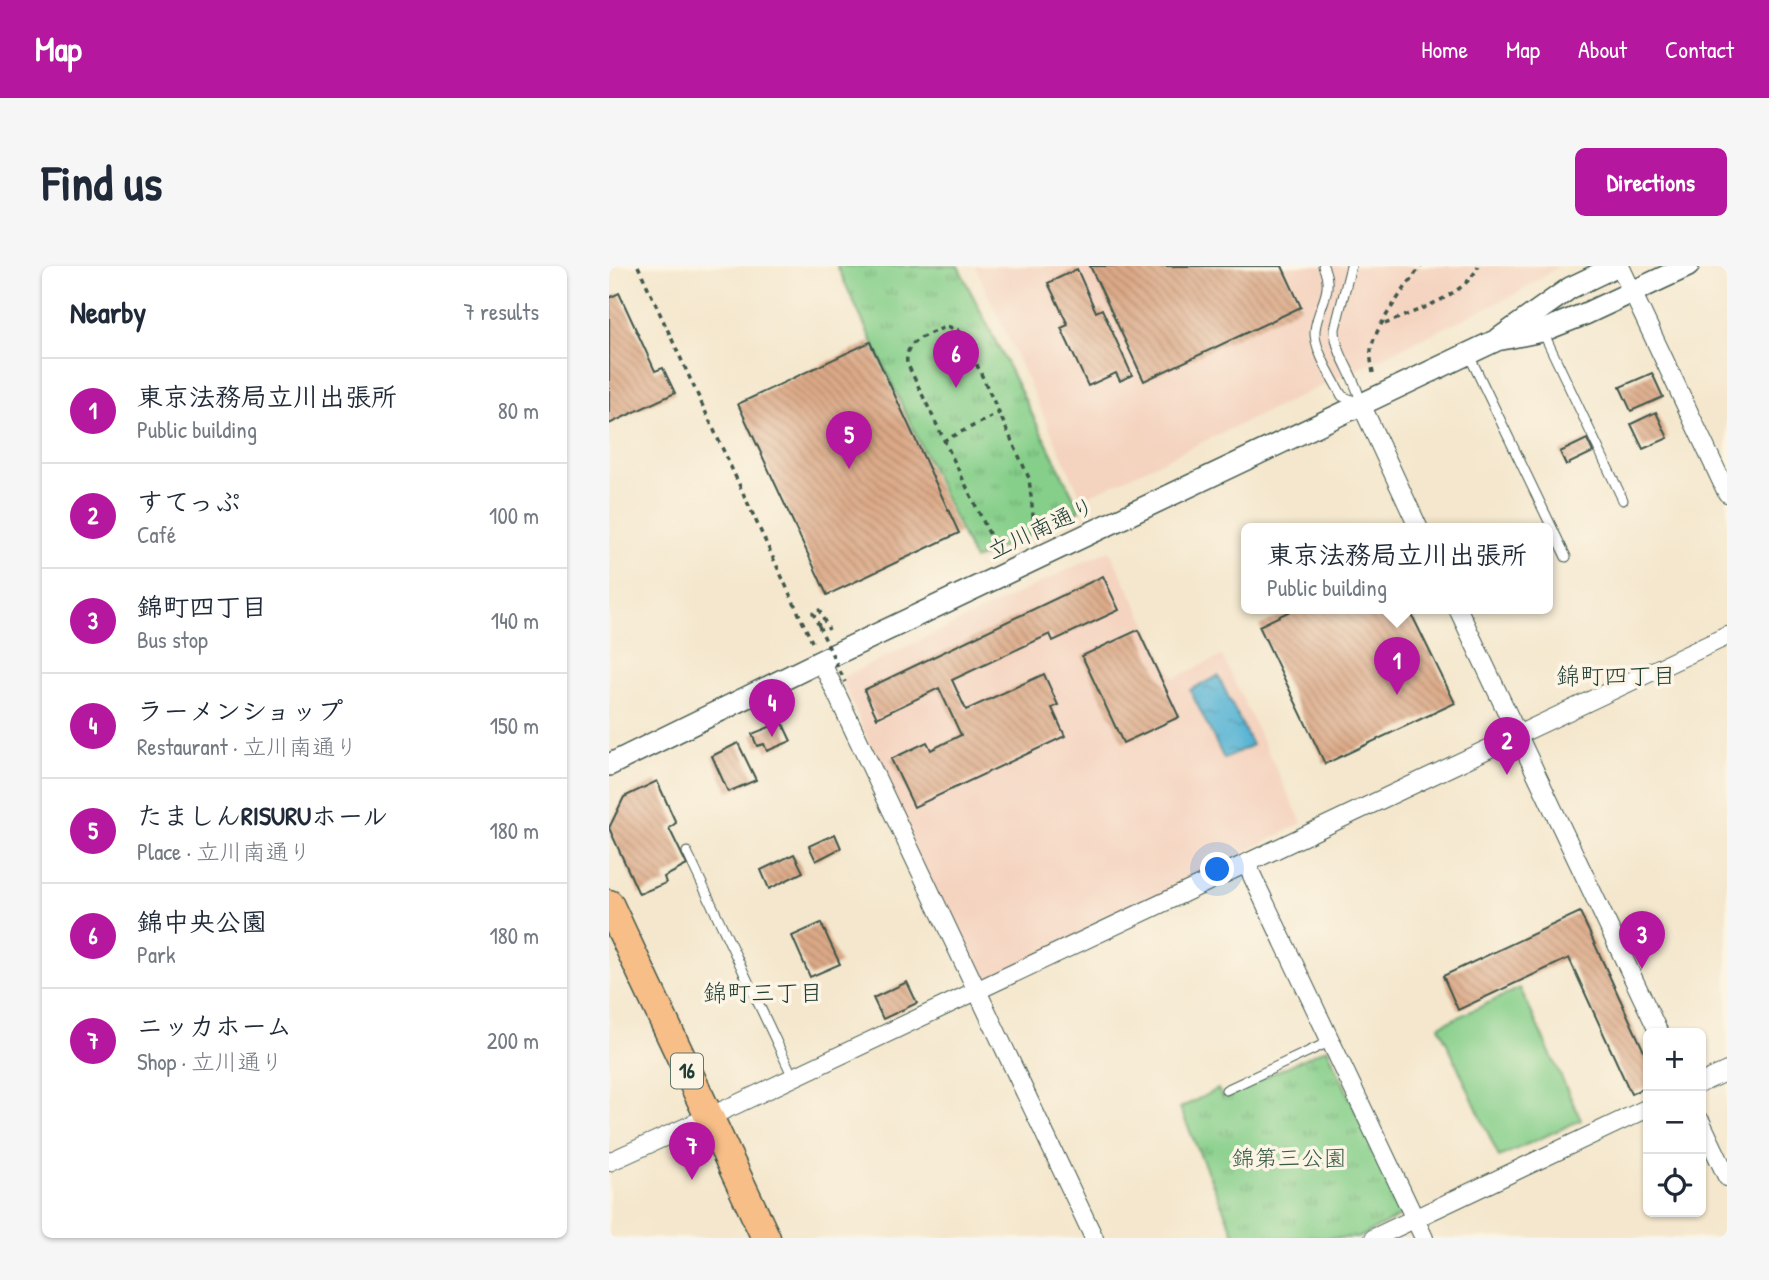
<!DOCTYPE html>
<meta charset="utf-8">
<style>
body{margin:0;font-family:"Patrick Hand","Klee One",sans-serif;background:#f6f6f7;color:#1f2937}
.controls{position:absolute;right:21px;bottom:21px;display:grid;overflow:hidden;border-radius:10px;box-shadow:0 2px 5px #0004}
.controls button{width:63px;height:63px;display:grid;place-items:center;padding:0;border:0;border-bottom:2px solid #e0e1e3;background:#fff;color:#1f2937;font:35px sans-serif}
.you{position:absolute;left:609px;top:604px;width:24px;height:24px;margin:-18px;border:5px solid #fff;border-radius:50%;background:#1a73e8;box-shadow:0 0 0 10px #1a73e833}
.badge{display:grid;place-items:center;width:46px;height:46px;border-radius:50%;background:#b5179e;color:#fff;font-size:23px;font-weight:700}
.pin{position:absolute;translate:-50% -58px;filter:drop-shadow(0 2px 4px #0008)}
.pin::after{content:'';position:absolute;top:37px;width:24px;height:21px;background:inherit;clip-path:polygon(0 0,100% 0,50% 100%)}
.popup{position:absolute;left:632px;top:257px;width:312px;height:91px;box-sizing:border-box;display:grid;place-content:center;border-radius:10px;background:#fff;filter:drop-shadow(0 2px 5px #0005);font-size:23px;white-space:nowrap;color:#747a83}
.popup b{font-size:26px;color:#1f2937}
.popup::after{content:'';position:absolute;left:50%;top:100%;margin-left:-14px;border:14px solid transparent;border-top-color:#fff}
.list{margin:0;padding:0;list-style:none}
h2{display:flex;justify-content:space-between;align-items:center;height:91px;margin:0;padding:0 28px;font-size:30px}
h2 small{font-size:23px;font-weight:400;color:#747a83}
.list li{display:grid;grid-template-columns:46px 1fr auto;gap:21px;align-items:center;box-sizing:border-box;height:105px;padding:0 28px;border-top:2px solid #e0e1e3}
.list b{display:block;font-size:26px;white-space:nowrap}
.list p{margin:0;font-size:23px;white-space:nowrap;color:#747a83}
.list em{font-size:23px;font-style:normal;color:#747a83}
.icon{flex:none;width:38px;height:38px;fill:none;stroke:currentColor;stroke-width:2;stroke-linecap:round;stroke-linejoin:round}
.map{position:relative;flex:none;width:1118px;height:972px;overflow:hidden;border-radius:10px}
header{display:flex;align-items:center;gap:42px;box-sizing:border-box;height:98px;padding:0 35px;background:#b5179e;color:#fff}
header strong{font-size:33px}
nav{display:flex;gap:38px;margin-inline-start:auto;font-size:24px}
.intro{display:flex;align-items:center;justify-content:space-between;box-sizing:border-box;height:168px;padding:0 42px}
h1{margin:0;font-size:49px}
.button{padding:18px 32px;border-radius:10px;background:#b5179e;color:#fff;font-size:24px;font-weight:700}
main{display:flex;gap:42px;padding:0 42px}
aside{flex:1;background:#fff;border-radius:10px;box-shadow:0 2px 5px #0004}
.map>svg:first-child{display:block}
.built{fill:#f4d3bf}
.park{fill:url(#park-tufts);stroke:#52865f;stroke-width:2}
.garden{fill:#86cf8a;stroke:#52865f;stroke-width:2}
.water{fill:url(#water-ripples);stroke:#3a7884;stroke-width:2}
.building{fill:url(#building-back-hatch)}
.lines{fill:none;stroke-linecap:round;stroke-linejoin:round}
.service-casing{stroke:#3f564b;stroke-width:11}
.minor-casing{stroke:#3f564b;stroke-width:20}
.tertiary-casing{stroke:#3f564b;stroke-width:24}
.primary-casing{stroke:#3f564b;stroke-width:31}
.path{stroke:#3f564b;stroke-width:3.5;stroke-dasharray:5 5;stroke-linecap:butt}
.service{stroke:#fff;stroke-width:9}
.minor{stroke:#fff;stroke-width:18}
.tertiary{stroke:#fff;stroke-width:21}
.primary{stroke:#f7be88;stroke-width:28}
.path-bridge{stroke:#3f564b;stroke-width:3.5;stroke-dasharray:5 5;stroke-linecap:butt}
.labels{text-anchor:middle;stroke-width:7;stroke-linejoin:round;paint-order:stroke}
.shield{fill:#fcf5e5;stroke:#617469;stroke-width:2}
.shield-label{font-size:21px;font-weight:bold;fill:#1f3d34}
.street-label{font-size:23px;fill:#1f3d34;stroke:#fcf5e5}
.park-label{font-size:23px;fill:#345a45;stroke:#fcf5e5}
.neighbourhood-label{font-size:24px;fill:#1f3d34;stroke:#fcf5e5}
</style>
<header>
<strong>Map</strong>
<nav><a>Home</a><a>Map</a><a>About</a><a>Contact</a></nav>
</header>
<div class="intro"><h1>Find us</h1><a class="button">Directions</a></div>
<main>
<aside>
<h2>Nearby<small>7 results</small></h2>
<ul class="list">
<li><span class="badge">1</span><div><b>東京法務局立川出張所</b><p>Public building</p></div><em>80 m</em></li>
<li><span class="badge">2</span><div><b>すてっぷ</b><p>Café</p></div><em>100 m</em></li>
<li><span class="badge">3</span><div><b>錦町四丁目</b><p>Bus stop</p></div><em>140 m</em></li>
<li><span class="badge">4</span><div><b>ラーメンショップ</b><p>Restaurant · 立川南通り</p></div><em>150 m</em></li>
<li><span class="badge">5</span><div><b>たましんRISURUホール</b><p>Place · 立川南通り</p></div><em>180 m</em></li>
<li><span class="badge">6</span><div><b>錦中央公園</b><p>Park</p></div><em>180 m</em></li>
<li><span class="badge">7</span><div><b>ニッカホーム</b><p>Shop · 立川通り</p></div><em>200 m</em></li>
</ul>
</aside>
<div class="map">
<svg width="1118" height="972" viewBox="0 0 1118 972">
<defs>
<pattern id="park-tufts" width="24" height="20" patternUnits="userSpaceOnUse" patternTransform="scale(1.75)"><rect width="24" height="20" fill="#86cf8a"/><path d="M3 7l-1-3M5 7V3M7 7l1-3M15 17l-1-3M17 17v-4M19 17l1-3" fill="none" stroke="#6da972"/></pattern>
<pattern id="water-ripples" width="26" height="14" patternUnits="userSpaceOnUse" patternTransform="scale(1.75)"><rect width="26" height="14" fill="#55b3d4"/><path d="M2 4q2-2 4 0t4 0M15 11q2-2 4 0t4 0" fill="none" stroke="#4693ad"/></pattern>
<pattern id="building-back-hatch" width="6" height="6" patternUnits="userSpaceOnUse" patternTransform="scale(1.75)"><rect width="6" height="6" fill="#dca987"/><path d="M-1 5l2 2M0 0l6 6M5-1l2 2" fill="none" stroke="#b28b6f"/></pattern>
</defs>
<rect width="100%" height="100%" fill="#fcf5e5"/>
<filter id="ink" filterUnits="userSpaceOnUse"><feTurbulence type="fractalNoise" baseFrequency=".0143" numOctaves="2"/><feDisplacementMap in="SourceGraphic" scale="14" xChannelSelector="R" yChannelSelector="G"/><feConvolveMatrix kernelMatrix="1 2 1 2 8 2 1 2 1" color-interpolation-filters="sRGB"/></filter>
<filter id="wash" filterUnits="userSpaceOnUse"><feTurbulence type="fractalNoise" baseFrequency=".00686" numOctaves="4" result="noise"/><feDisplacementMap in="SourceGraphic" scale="28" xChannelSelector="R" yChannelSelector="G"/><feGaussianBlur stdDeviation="1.57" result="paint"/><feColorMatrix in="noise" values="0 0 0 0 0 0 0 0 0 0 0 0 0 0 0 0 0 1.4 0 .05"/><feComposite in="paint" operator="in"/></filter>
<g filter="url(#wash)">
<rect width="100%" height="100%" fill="#f4e7cd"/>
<g class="built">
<polygon points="366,0 950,0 911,26 473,233"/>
<polygon points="500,284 565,412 613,390 693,557 367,724 232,412"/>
</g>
<g class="park">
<polygon points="228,0 349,0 471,244 365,294"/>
<polygon points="718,782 795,948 749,972 627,972 571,842 609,823 613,831"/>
</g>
<polygon class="garden" points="911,722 972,854 890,891 830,760"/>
<polygon class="water" points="609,410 643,479 615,493 581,424"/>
<g id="blocks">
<g class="building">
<polygon points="481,0 673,0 692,41 535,115"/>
<polygon points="468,3 487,46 493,43 523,109 511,115 507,107 479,120 452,62 459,59 439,17"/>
<polygon points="10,27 46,105 54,102 66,127 0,158 0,32"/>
<polygon points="261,76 350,267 218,329 129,138"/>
<polygon points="1043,107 1054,131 1022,145 1011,121"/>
<polygon points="1047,146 1059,172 1034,183 1022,158"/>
<polygon points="978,173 984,186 957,199 951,186"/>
<polygon points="494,310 510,344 444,375 441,368 343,414 357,444 435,408 449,439 443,442 456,470 305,541 282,493 318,476 322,484 352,469 330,422 268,452 255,424"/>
<polygon points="685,343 800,343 846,437 716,498 650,360"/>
<polygon points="529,364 570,451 514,477 473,390"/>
<polygon points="173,456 182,475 158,485 155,478 148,480 143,468"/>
<polygon points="129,477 147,514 119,526 103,490"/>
<polygon points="48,515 67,557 60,562 78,599 55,611 57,617 30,628 0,562 15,531"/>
<polygon points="226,568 232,582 207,595 200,580"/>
<polygon points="185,588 194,606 160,623 152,604"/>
<polygon points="971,646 1039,794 1039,820 1022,828 960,692 849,744 834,710"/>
<polygon points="212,657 231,698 201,711 183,670"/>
<polygon points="298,716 308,737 274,753 264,732"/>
</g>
</g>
</g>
<g filter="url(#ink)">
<use href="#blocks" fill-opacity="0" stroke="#3f564b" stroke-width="2"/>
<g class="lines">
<g class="service-casing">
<g id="service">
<path d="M714,0C726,26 709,39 706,64C704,82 724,113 733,130L752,138C748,112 726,89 726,63L742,0"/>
<polyline points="933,64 1014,234"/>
<polyline points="860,89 957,291"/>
<polyline points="78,586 184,811"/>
<polyline points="617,824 722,775"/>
</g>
</g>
<g class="minor-casing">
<g id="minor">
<polyline points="1011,0 1118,227"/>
<polyline points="752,138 810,263"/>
<polyline points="849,343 1050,767"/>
<polyline points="212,395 485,972"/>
<polyline points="637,597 815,972"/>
<polyline points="1092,817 1118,805"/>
<polyline points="1092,856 1118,911"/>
<polyline points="0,896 126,839 1118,370"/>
<polyline points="765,972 1039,842"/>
</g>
</g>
<g class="tertiary-casing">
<g id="tertiary">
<polyline points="893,73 933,65 976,48 1079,0"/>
<polyline points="0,499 212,395 888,74 961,22 1007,0"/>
</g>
</g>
<g class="primary-casing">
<polyline id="primary" points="0,638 157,972"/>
</g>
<g class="path">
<polyline points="29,0 203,376"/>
<path d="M776,58C804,45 857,30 869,0"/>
<path d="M764,107C763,100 761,92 762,85C763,64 799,18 812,0"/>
<polyline points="334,175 390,147"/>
<path d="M389,286L298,97C295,73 320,69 338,60L349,64L356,73L420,212L426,267"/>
<polyline points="210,360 204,347 210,344 220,364"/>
</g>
<use href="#service" class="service"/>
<use href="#minor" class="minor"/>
<use href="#tertiary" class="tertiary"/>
<use href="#primary" class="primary"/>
<polyline class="path-bridge" points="210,360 236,416"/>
</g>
</g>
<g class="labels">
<rect class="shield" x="62" y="787.5" width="32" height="35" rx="5"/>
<g class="shield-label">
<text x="78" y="812">16</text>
</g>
<g class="street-label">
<text transform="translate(432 262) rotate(-25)" y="8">立川南通り</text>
</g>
<g class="park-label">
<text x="680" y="900">錦第三公園</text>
</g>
<g class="neighbourhood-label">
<text x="1007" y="418">錦町四丁目</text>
<text x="154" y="735">錦町三丁目</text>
</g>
</g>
</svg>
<div class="controls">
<button>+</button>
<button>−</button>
<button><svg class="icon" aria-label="locate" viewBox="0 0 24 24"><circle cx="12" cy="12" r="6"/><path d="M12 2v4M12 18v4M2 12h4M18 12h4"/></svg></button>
</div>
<div class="you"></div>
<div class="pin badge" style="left:788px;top:429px">1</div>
<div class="popup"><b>東京法務局立川出張所</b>Public building</div>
<div class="pin badge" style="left:898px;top:509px">2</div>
<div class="pin badge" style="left:1033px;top:703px">3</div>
<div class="pin badge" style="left:163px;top:471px">4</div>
<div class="pin badge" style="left:240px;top:203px">5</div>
<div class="pin badge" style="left:347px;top:122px">6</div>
<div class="pin badge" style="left:83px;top:914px">7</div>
</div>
</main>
